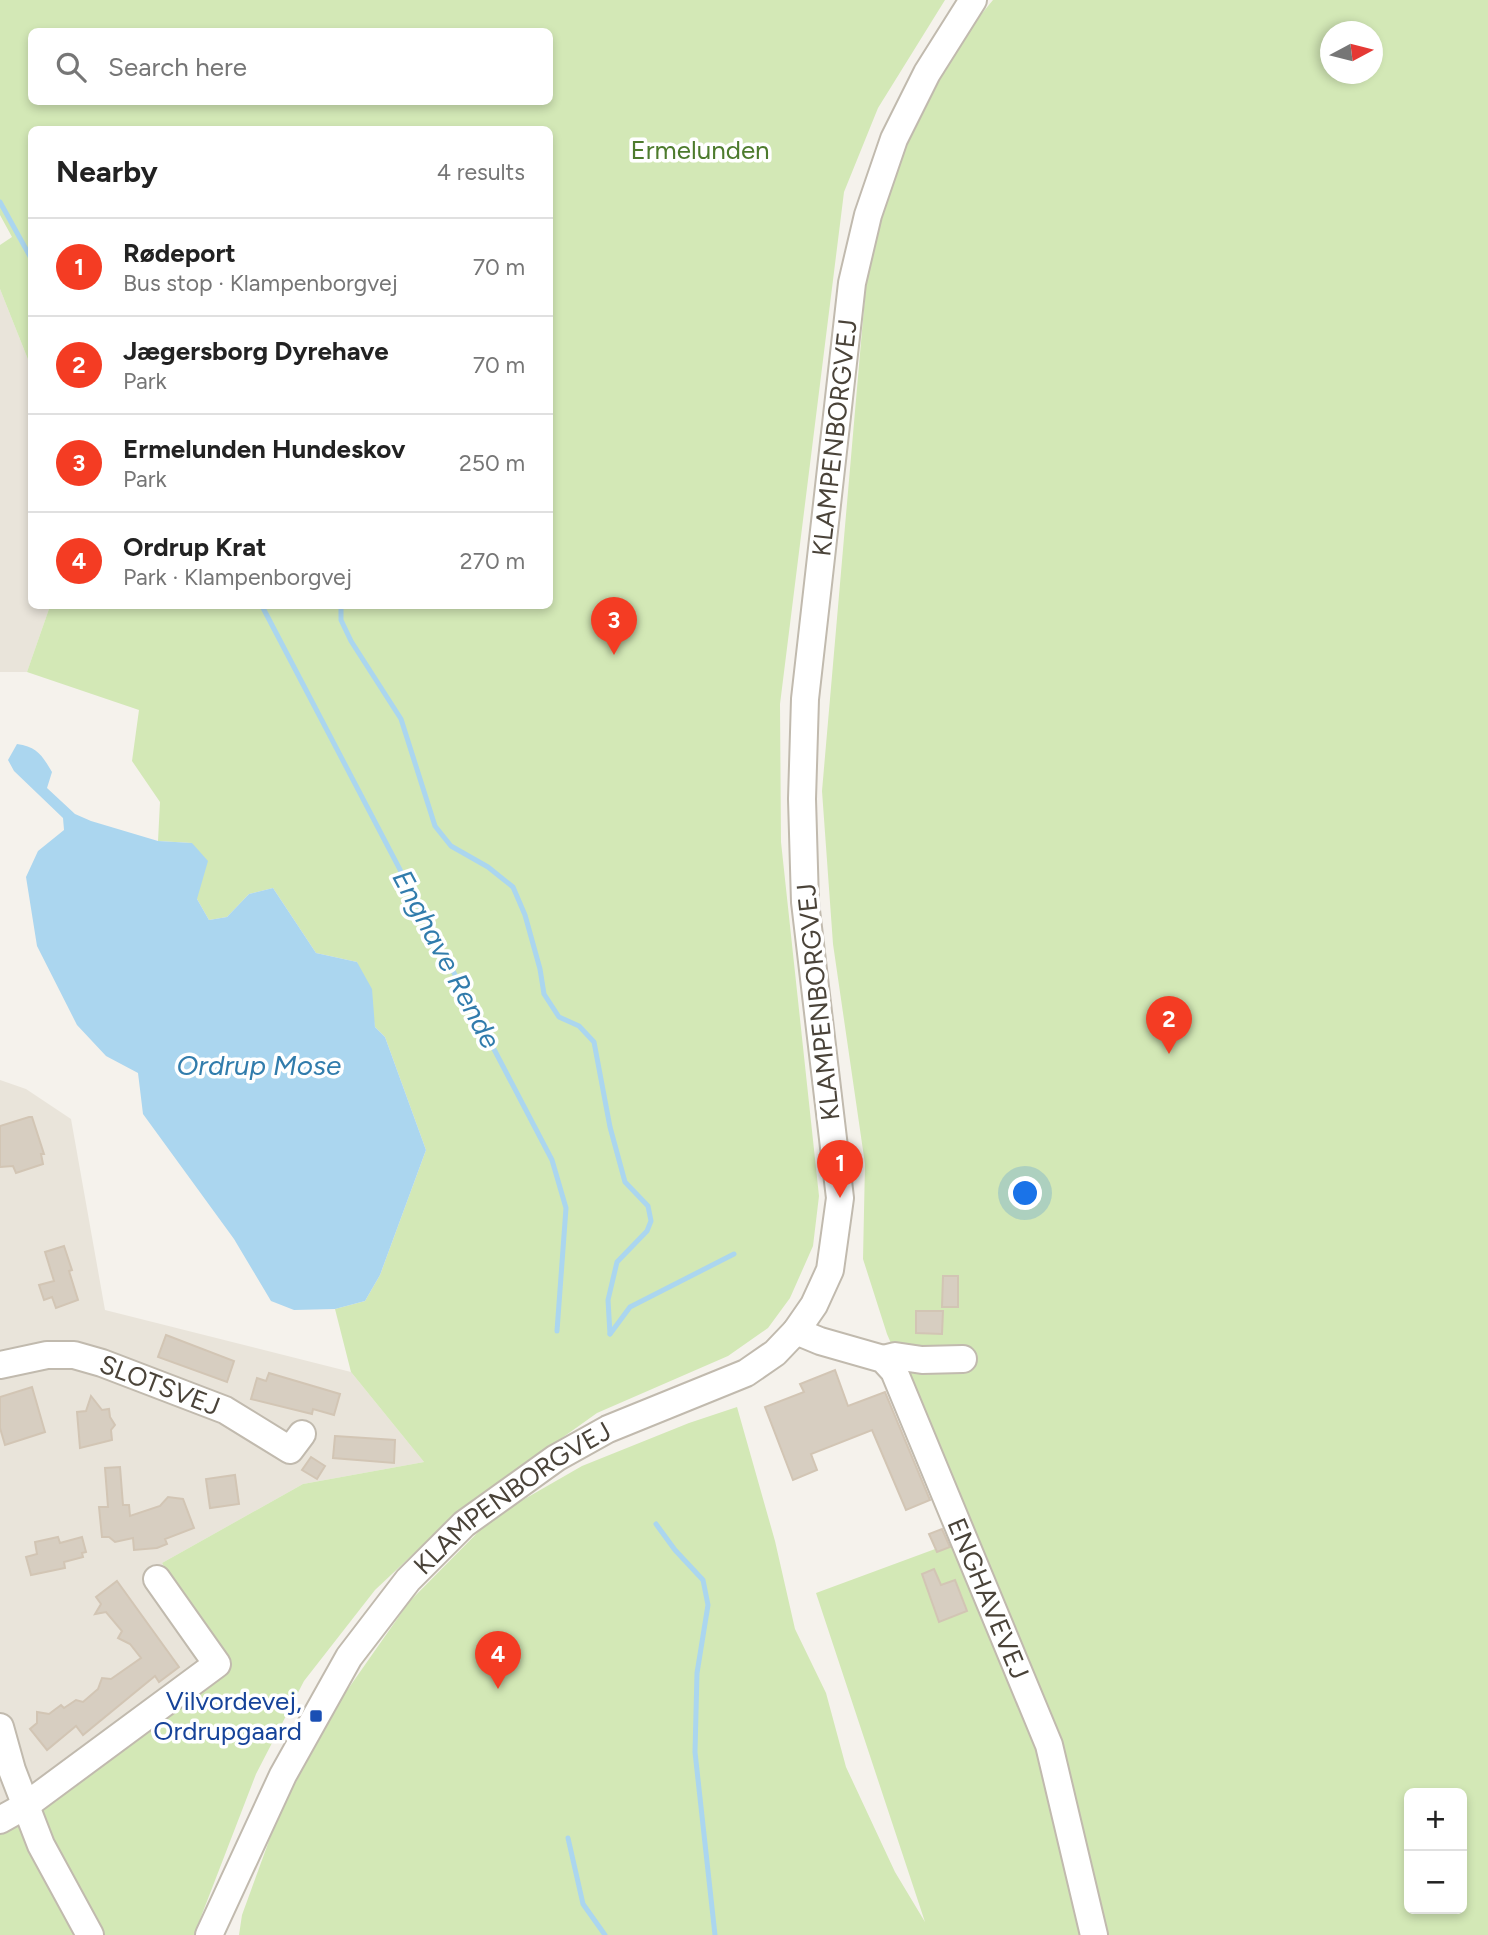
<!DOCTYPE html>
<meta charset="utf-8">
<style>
body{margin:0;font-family:Figtree,sans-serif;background:#f6f6f6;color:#222}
.controls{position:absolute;right:21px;bottom:21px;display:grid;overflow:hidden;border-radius:10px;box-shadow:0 4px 10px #0003}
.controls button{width:63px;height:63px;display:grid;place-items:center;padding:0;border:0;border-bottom:2px solid #e0e0e0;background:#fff;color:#222;font:35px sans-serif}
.compass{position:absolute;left:1320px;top:21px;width:63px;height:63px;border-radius:50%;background:#fff;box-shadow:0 4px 10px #0003;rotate:83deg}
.you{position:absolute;left:1026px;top:1194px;width:24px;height:24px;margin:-18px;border:5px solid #fff;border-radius:50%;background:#1a73e8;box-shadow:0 0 0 10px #1a73e833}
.badge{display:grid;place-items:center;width:46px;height:46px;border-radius:50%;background:#f43c23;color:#fff;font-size:23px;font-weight:700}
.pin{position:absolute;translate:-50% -58px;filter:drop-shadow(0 2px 4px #0008)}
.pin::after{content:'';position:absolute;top:37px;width:24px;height:21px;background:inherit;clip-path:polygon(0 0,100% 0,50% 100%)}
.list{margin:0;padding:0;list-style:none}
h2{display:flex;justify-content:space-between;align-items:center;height:91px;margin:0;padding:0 28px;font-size:30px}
h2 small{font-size:23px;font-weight:400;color:#767676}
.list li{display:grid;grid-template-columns:46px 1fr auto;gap:21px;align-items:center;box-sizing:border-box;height:98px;padding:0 28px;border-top:2px solid #e0e0e0}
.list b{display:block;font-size:26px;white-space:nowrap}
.list p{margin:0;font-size:23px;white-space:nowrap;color:#767676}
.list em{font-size:23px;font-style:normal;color:#767676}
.icon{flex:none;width:38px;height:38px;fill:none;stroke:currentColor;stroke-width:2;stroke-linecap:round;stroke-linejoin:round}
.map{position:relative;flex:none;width:1488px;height:1935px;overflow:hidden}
.search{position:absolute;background:#fff;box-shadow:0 4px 10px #0003;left:28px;top:28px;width:525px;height:77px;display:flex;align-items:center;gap:18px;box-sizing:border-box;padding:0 24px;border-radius:10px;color:#767676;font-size:26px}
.panel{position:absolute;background:#fff;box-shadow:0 4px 10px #0003;left:28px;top:126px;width:525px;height:483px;border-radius:10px}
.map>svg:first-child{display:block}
.residential{fill:#e9e4da}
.green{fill:#d3e8b6;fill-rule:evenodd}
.water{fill:#abd6ef}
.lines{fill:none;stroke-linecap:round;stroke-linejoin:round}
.stream{stroke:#abd6ef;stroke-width:5}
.building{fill:#d7cec1;stroke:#d2c5b4;stroke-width:2}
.minor-casing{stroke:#c1baae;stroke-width:30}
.minor{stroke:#fff;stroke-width:26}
.transit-dot{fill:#1a4fb4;stroke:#fff;stroke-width:2.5}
.labels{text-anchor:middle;stroke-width:7;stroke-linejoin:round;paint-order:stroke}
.park-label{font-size:26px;fill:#4d7b2d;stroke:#fff}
.street-label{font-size:26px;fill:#4a4339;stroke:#fff}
.transit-label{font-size:26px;fill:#164399;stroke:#fff;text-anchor:end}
.water-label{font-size:28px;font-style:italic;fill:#317cac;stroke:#fff}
</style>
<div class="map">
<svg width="1488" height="1935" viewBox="0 0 1488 1935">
<rect width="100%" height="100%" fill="#f5f2ec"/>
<g class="residential">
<polygon points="0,289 31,367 32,606 50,606 27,672 0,672"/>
<polygon points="0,1080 26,1089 71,1119 105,1310 351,1372 424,1462 303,1484 162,1563 224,1665 0,1829"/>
</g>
<g class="green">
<path d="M0,0H945L878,108L844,192L780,704L781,842L819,1196L813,1246L790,1298L768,1328L728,1356L597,1413L457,1513L375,1590L304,1681L256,1774L194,1935H0V1829L224,1665L162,1563L303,1484L424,1462L351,1372L335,1309L365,1301L380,1275L426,1150L385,1037L375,1027L372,1010L357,962L316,953L273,888L249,894L227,917L209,920L197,899L192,843L158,841L160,802L132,761L139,710L27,672L50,606H550V130H32L31,367L0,289V245L12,237L0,215ZM32,32H550V102H32Z"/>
<path d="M993,0H1488V1935H239L242,1915L278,1816L334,1709L409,1602L493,1517L582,1466L689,1423L737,1407L775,1541L795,1629L826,1693L846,1767L895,1872L925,1922L816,1593L973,1535L887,1334L863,1259L865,1164L833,944L822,791L867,273L902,142L965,34ZM1330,32H1372V74H1330ZM1409,1793H1462V1909H1409Z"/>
</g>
<path class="water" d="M17,744C37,747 42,755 52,772L47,788L75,814L91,821L158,841L192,843L208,861L197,899L209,920L227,917L249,894L273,888L316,953L357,962L372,989L375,1027L385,1037L426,1150L380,1275L365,1301L335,1309L294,1310L271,1301L234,1239L143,1114L138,1073L106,1056L77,1025L37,946L26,877L38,851L64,830L63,818L14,771L8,760Z"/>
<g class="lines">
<g class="stream">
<polyline points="0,202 32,260"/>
<polyline points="262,606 552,1160 566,1208 557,1331"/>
<polyline points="341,606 341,620 351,641 401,719 435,826 451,846 488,867 513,887 525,915 540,969 544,994 559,1017 579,1026 594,1042 610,1127 625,1182 648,1206 651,1221 647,1231 617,1262 608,1300 610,1334"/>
<polyline points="610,1334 630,1307 734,1254"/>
<polyline points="656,1524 675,1550 703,1580 708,1605 697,1673 695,1752 715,1935"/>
<polyline points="568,1838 583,1904 605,1935"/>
</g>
</g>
<g class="building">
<polygon points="29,1117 32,1117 44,1154 41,1154 43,1164 16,1173 13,1166 0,1167 0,1126"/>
<polygon points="64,1246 72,1270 69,1271 78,1300 56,1308 52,1297 44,1300 39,1285 54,1281 45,1252"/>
<polygon points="943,1276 958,1276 958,1307 942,1307"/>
<polygon points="916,1311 943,1311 942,1334 916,1333"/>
<polygon points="166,1335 234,1361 227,1382 158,1357"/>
<polygon points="835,1370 848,1406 885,1392 930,1500 906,1510 872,1430 811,1454 817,1470 793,1480 765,1407 804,1392 800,1384"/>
<polygon points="269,1373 340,1394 334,1415 313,1409 312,1414 251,1399 257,1378 266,1381"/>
<polygon points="32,1387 45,1432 5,1445 0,1428 0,1397"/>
<polygon points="91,1396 102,1410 109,1409 110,1417 115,1425 111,1430 112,1440 80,1448 77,1412 86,1411"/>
<polygon points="335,1436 395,1440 394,1463 333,1458"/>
<polygon points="311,1457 325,1466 317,1479 302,1470"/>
<polygon points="120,1467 123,1505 129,1505 130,1516 160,1506 168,1497 183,1499 194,1528 165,1539 167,1544 157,1548 134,1550 133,1538 115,1542 109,1537 102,1537 99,1507 108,1507 105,1468"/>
<polygon points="235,1475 239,1504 210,1508 206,1479"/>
<polygon points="942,1529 950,1547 937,1552 929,1534"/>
<polygon points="58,1537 60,1543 82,1537 86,1552 82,1553 83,1557 64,1562 65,1568 31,1575 26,1557 37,1554 35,1542"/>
<polygon points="934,1569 941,1585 955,1580 967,1611 939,1622 922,1574"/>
<polygon points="117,1581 179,1667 159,1682 155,1676 83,1735 76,1726 47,1750 30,1729 37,1723 37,1712 49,1714 61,1705 64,1708 76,1700 83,1702 98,1689 102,1678 111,1679 141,1658 130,1644 118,1638 122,1631 106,1612 95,1614 101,1604 96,1597"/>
</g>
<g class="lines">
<g class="minor-casing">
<g id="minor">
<path id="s1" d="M796,1331L820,1341L883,1359L894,1371L1049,1745L1094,1935"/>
<polyline points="883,1359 895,1356 922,1360 963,1359"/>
<path id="s2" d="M0,1365L47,1355H74L102,1363L225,1410L290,1450L302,1434"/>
<polyline points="0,1727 12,1770 41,1845 90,1935"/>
<polyline points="0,1820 25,1806 217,1664 157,1579"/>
<path id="s3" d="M209,1935L283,1775L349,1657L408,1580L464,1524L556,1458L608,1429L746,1373L775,1353L796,1331L814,1305L830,1270L840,1198L805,902L802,799L805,699L852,283L868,215L894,139L927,73L973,0"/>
</g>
</g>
<use href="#minor" class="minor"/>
</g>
<rect class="transit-dot" x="309" y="1709" width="14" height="14" rx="3.5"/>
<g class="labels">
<g class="park-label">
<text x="700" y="159">Ermelunden</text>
</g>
<g class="street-label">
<text dy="9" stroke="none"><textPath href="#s3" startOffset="1782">KLAMPENBORGVEJ</textPath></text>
<text transform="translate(818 1002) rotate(-96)" y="9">KLAMPENBORGVEJ</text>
<text dy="9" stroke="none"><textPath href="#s2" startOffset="166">SLOTSVEJ</textPath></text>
<text dy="9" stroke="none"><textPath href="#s3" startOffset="542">KLAMPENBORGVEJ</textPath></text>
<text dy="9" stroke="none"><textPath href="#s1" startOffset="354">ENGHAVEVEJ</textPath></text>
</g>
<g class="transit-label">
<text x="302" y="1710">Vilvordevej,<tspan x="302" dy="30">Ordrupgaard</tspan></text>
</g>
<g class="water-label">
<text transform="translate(447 959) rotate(62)" y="10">Enghave Rende</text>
<text x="259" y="1075">Ordrup Mose</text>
</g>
</g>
</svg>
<div class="controls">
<button>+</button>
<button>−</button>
</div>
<svg class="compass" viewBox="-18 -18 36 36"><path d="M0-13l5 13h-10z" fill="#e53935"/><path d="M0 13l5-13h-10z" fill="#767676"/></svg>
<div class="you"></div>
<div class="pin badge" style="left:840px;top:1198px">1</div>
<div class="pin badge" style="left:1169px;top:1054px">2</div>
<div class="pin badge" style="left:614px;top:655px">3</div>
<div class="pin badge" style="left:498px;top:1689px">4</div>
<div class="search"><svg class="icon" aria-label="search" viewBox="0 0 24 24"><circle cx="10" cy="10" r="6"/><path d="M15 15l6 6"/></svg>Search here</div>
<section class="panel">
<h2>Nearby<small>4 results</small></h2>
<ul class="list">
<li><span class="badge">1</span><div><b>Rødeport</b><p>Bus stop · Klampenborgvej</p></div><em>70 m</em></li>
<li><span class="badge">2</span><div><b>Jægersborg Dyrehave</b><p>Park</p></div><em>70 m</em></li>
<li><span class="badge">3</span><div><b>Ermelunden Hundeskov</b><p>Park</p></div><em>250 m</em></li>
<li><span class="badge">4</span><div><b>Ordrup Krat</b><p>Park · Klampenborgvej</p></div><em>270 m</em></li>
</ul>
</section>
</div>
